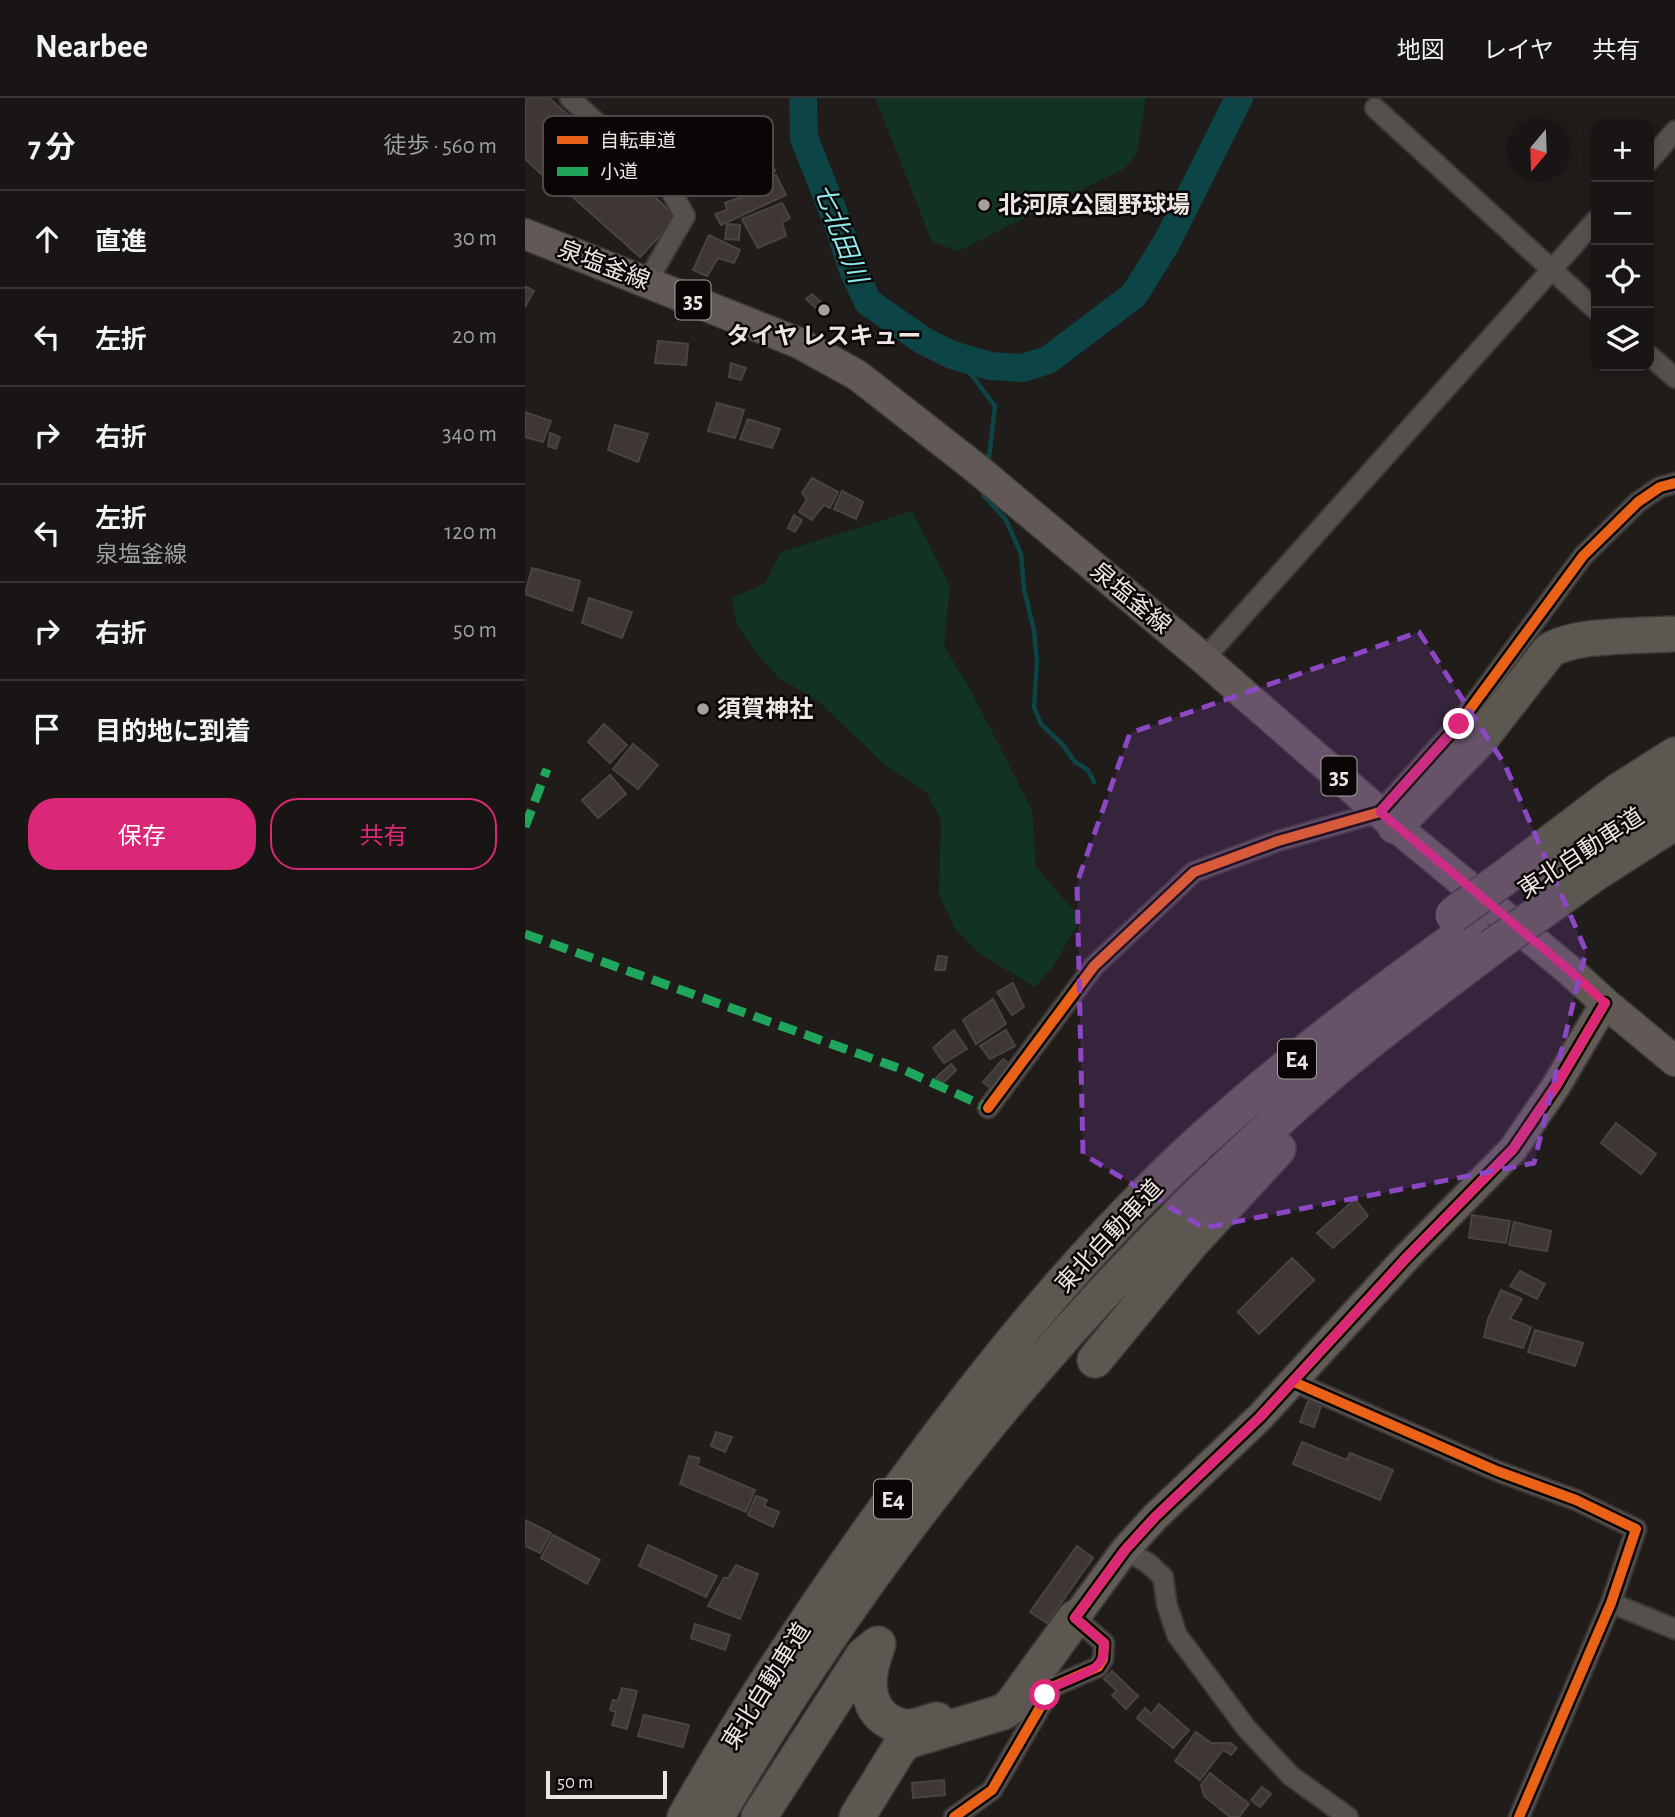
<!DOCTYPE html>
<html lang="ja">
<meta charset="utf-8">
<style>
body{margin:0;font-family:"Alegreya Sans","Noto Sans JP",sans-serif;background:#252222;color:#f1f3f6}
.controls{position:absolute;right:21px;top:21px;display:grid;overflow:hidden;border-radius:14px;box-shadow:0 4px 10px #0003}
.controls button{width:63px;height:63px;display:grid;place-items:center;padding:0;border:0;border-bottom:2px solid #363434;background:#181514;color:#f1f3f6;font:35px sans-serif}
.compass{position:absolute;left:982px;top:21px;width:63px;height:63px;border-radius:50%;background:#181514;box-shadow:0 4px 10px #0003;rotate:199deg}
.scale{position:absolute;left:21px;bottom:18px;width:121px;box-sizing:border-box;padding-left:7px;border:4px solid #ece5e3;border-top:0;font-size:19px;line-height:24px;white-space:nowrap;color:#ece5e3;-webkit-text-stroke:5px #0a0605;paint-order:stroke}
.stop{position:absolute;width:21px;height:21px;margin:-16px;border:5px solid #db2777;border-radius:50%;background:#fff}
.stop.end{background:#db2777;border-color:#fff;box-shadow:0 2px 7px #0008}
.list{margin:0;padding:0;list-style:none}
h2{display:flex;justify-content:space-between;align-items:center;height:91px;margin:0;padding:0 28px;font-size:30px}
h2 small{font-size:23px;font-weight:400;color:#9f9fa0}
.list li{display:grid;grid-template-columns:46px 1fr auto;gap:21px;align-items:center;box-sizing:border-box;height:98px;padding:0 28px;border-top:2px solid #363434}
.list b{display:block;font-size:26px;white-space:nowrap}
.list p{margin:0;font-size:23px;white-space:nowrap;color:#9f9fa0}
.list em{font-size:23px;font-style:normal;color:#9f9fa0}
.actions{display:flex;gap:14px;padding:21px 28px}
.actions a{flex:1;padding:16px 0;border:2px solid #db2777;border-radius:28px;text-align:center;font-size:24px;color:#db2777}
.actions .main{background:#db2777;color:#fff}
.icon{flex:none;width:38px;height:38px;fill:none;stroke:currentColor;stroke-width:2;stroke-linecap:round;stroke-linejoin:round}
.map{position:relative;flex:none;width:1150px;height:1719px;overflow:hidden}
header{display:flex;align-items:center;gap:42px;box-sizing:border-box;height:98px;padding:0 35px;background:#181514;border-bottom:2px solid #363434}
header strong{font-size:33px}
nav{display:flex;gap:38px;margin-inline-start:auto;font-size:24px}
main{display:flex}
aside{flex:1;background:#181514}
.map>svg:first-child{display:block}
.green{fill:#123224}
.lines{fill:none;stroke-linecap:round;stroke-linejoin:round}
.stream{stroke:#0d4446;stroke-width:4.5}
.river{stroke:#0d4446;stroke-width:28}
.building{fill:#3f3734;stroke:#484443;stroke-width:2}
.street-casing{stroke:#3c3837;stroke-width:23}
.secondary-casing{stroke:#3c3837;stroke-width:32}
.primary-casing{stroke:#3c3837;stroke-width:33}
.highway-casing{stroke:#3c3837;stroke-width:38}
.street{stroke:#56504d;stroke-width:19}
.secondary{stroke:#625c58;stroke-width:28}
.primary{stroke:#615956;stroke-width:30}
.highway{stroke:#5d5752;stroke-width:35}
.highway-bridge-casing{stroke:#3c3837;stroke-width:38;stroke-linecap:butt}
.highway-bridge{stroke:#5d5752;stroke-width:35}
.quiet{stroke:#20a55d;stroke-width:9;stroke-dasharray:18 9;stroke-linecap:butt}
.cycleway-casing{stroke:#0a0605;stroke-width:15}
.cycleway{stroke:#ea6118;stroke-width:10}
.route{stroke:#db2777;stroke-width:9}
.marked{fill:#8c48c4;fill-opacity:0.2;stroke:#8c48c4;stroke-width:5;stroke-dasharray:14 9;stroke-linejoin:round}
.poi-dot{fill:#a59f9d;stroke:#0a0605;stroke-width:2.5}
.labels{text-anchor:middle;stroke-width:5;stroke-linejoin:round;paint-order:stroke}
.shield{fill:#0a0605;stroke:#a8a2a0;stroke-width:2}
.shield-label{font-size:23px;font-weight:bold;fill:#ece5e3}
.poi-label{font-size:24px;font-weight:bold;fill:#ece5e3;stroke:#0a0605;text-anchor:start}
.street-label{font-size:24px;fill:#ece5e3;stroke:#0a0605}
.water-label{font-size:26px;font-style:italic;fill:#8feaee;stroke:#0a0605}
.key{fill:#0a0605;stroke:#4e4948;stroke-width:2}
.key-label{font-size:19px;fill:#ece5e3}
</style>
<header>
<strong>Nearbee</strong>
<nav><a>地図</a><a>レイヤ</a><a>共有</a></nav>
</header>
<main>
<aside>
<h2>7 分<small>徒歩 · 560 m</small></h2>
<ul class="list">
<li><svg class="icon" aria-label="ahead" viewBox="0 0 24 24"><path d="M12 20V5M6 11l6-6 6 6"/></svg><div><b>直進</b></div><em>30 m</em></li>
<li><svg class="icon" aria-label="left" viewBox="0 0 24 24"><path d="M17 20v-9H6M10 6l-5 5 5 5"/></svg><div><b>左折</b></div><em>20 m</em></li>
<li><svg class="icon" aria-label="right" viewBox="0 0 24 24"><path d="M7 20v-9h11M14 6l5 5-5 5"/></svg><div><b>右折</b></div><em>340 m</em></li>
<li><svg class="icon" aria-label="left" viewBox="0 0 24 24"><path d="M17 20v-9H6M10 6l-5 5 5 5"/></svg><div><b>左折</b><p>泉塩釜線</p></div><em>120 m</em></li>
<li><svg class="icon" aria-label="right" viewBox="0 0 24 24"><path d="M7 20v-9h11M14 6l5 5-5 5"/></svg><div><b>右折</b></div><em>50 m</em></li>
<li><svg class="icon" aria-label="arrive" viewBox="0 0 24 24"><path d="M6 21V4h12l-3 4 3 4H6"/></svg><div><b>目的地に到着</b></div></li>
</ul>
<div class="actions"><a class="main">保存</a><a>共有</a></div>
</aside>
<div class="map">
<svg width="1150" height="1719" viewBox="0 0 1150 1719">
<rect width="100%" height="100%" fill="#201c1a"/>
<g class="green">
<polygon points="350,0 621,0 612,55 600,70 433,153 407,144"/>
<polygon points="387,413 425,488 419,549 444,589 507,712 511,769 556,821 527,870 510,889 455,856 430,831 414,797 416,722 401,694 359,666 293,603 254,580 232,556 211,524 207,500 240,485 256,454"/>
</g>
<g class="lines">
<g class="stream">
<polyline points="433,259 470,308 463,368"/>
<polyline points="459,390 458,397 481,422 496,456 499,491 509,532 512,564 509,609 516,626 538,647 549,663 563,672 569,684"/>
</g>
<polyline class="river" points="278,0 279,40 311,121 328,172 343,204 397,242 427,257 465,268 497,270 523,262 609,197 642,144 714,0"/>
</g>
<g class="building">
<polygon points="0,0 24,0 67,38 31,80 28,78 25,84 0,61"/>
<polygon points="236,39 250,73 239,78 235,72 223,74 212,53"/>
<polygon points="83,53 152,120 115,159 42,94"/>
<polygon points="251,77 261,97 196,127 190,116 202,112 200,105 217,99 215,91"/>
<polygon points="257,105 265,120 257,125 261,138 233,150 217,121"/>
<polygon points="202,126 215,127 214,142 200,141"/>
<polygon points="184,137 215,152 209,165 193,160 182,178 168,172"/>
<polygon points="0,188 9,193 0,209"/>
<polygon points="287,196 298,206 293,212 281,201"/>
<polygon points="133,243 163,246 161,267 130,265"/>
<polygon points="206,265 221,270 216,282 204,279"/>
<polygon points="192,305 219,312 210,340 183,333"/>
<polygon points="0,314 26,323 18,344 0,339"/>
<polygon points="223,321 255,331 247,350 215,341"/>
<polygon points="90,327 123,336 113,364 83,352"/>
<polygon points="25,335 35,339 31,351 23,348"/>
<polygon points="287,380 313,394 305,410 299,407 287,422 274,414 282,401 277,395"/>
<polygon points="317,393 338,404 331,421 309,411"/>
<polygon points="269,417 277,422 270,434 263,430"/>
<polygon points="7,470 55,483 47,513 0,496"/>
<polygon points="64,500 107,514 97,540 57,525"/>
<polygon points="79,626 102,647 85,665 63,644"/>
<polygon points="108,646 133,667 113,691 88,671"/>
<polygon points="85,677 101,696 73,720 57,702"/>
<polygon points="413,858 422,859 420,872 410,872"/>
<polygon points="488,885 499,909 487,917 472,894"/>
<polygon points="468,901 481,926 451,946 438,922"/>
<polygon points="429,932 442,951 419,965 408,950"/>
<polygon points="481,932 490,948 465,961 455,948"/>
<polygon points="478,961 488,968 468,992 458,984"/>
<polygon points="426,966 431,972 418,985 411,980"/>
<polygon points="1091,1025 1131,1056 1116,1076 1076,1045"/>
<polygon points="830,1101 843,1118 808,1150 792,1135"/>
<polygon points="947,1117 985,1123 981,1145 944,1140"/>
<polygon points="989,1124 1026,1133 1022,1153 984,1147"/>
<polygon points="767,1160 789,1182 734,1236 713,1214"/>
<polygon points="995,1173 1020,1186 1012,1201 985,1188"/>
<polygon points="976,1192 997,1201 985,1221 1006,1229 998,1250 959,1239 963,1221"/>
<polygon points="1010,1232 1058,1245 1050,1268 1003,1254"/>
<polygon points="783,1303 796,1308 789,1329 775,1324"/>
<polygon points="191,1334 207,1339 200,1354 186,1348"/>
<polygon points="777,1344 822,1362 825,1355 868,1372 855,1402 768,1366"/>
<polygon points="164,1358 174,1360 173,1368 230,1392 221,1414 155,1386"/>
<polygon points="231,1398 242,1402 239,1408 254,1414 248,1429 223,1417"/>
<polygon points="0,1422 26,1435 15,1455 0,1448"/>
<polygon points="28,1437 75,1462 62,1486 16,1460"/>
<polygon points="123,1447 192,1478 181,1499 114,1468"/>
<polygon points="552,1448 568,1460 522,1525 505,1514"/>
<polygon points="211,1467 233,1476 215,1521 183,1508 199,1480 203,1480"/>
<polygon points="170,1526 205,1537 200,1552 166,1540"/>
<polygon points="587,1573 613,1598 601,1611 587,1597 592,1593 579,1581"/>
<polygon points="97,1590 112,1593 102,1631 87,1627 91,1614 85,1612 88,1602 93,1603"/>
<polygon points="634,1606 664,1632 648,1650 612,1620 620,1610 626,1616"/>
<polygon points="119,1617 164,1627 158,1649 113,1638"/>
<polygon points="671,1634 686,1645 705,1645 712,1650 706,1657 698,1652 675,1682 650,1663"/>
<polygon points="685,1675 724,1706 714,1719 705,1719 679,1698 676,1687"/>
<polygon points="419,1682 420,1697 388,1700 387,1685"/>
<polygon points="737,1689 746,1696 735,1709 726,1702"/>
</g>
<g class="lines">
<g class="street-casing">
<g id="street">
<polyline points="45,0 73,26 92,34 141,84 160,118 122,184"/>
<polyline points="850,10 1071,212"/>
<polyline points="1124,63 1150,33"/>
<polyline points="1124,257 1150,280"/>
<polyline points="679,561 1071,122"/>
<polyline points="463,1010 569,868 669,774 753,743 855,714 934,626 1058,458 1113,404 1135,389 1150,385"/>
<polyline points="769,1284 972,1373 1051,1402 1111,1431 1086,1505 994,1719"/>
<polyline points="600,1452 623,1465 638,1479 642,1507 652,1537 722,1631 766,1678 823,1719"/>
<polyline points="1086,1505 1150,1531"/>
<polyline points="429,1719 467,1692 527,1589 573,1569 578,1561 579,1545 550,1520"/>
</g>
</g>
<g class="secondary-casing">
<polyline id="secondary" points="550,1520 600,1452 630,1419 735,1319 882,1159 988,1051 1031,988 1080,905"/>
</g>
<g class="primary-casing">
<polyline id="primary" points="0,136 274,245 332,277 451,370 679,561 870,728 1044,872 1080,905 1150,963"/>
</g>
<g class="highway-casing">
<g id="highway">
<path d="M870,728L957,639L1024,553C1049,536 1114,538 1146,536"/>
<polyline points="979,780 1092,694 1150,657"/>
<polyline points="1013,782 1150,694"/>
<polyline points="1020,811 1069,776 1150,724"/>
<polyline points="570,1262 666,1145 753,1051"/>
<path d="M353,1546C343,1572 336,1608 365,1624C371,1627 379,1630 386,1629C395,1628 404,1624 412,1622"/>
<path d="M160,1719C216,1620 280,1524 346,1431C445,1292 551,1157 677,1042C762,965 853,896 946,830"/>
<path d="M191,1719C351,1442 559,1190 800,980C853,934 911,892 967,849"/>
<polyline points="234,1719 338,1558 350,1548"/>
<polyline points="332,1719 374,1651 382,1643 478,1614 486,1608 550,1520"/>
</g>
</g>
<use href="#street" class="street"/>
<use href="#secondary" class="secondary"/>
<use href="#primary" class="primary"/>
<use href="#highway" class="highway"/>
<g class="highway-bridge-casing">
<g id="highway-bridge">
<polyline points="928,817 979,780"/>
<polyline points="967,849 1020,811"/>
</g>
</g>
<use href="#highway-bridge" class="highway-bridge"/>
<g class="quiet">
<polyline points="0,729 22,671"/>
<polyline points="0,836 379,972 463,1010"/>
</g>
<g class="cycleway-casing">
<g id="cycleway">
<polyline points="463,1010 569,868 669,774 753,743 855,714 934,626 1058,458 1113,404 1135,389 1150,385"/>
<polyline points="769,1284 972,1373 1051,1402 1111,1431 1086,1505 994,1719"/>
<polyline points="429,1719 467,1692 527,1589 573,1569 578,1561 579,1545 550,1520 600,1452 630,1419 735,1319 882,1159 988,1051 1031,988 1080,905"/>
</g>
</g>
<use href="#cycleway" class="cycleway"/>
</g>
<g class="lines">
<path class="route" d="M520,1597C538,1576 584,1580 579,1545L550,1520L600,1452L630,1419L735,1319L882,1159L988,1051L1031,988L1080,905L1044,872L855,714L934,626"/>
</g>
<path class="marked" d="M894,534L980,667L1061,853L1009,1065L679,1130L558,1056L552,785L605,635Z"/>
<g class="poi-dot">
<circle cx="459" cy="107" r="7"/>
<circle cx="299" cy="212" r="7"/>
<circle cx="178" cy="611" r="7"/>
</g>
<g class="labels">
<g class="shield">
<rect x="150.5" y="182.5" width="35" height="39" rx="5"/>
<rect x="796.5" y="658.5" width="35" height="39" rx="5"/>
<rect x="753" y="941.5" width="38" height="39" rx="5"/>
<rect x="349" y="1381.5" width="38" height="39" rx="5"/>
</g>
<g class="shield-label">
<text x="168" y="210">35</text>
<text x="814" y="686">35</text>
<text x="772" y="969">E4</text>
<text x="368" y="1409">E4</text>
</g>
<g class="poi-label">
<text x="473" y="115">北河原公園野球場</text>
<text x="299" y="246" text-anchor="middle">タイヤ レスキュー</text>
<text x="192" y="619">須賀神社</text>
</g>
<g class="street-label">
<text transform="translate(79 167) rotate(21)" y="8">泉塩釜線</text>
<text transform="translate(606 500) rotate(40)" y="8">泉塩釜線</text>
<text transform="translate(1056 755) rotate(-33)" y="8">東北自動車道</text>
<text transform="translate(584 1138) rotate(-47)" y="8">東北自動車道</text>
<text transform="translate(241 1588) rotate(-58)" y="8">東北自動車道</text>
</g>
<g class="water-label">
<text transform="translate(316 135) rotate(69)" y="9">七北田川</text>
</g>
</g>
<rect x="18" y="18" width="230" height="80" rx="10" class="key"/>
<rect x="32" y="38" width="31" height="8" fill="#ea6118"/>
<rect x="32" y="69" width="31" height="9" fill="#20a55d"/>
<g class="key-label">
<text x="75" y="49">自転車道</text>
<text x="75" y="80">小道</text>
</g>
</svg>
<div class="controls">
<button>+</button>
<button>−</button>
<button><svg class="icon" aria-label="locate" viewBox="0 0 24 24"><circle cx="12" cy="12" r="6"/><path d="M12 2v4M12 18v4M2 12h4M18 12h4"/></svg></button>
<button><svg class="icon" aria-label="layers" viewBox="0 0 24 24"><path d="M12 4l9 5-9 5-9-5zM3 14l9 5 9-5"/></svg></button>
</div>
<svg class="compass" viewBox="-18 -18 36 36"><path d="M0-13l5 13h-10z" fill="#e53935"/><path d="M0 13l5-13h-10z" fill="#9f9fa0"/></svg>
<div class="scale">50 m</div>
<div class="stop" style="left:520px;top:1597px"></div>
<div class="stop end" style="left:934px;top:626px"></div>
</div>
</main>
